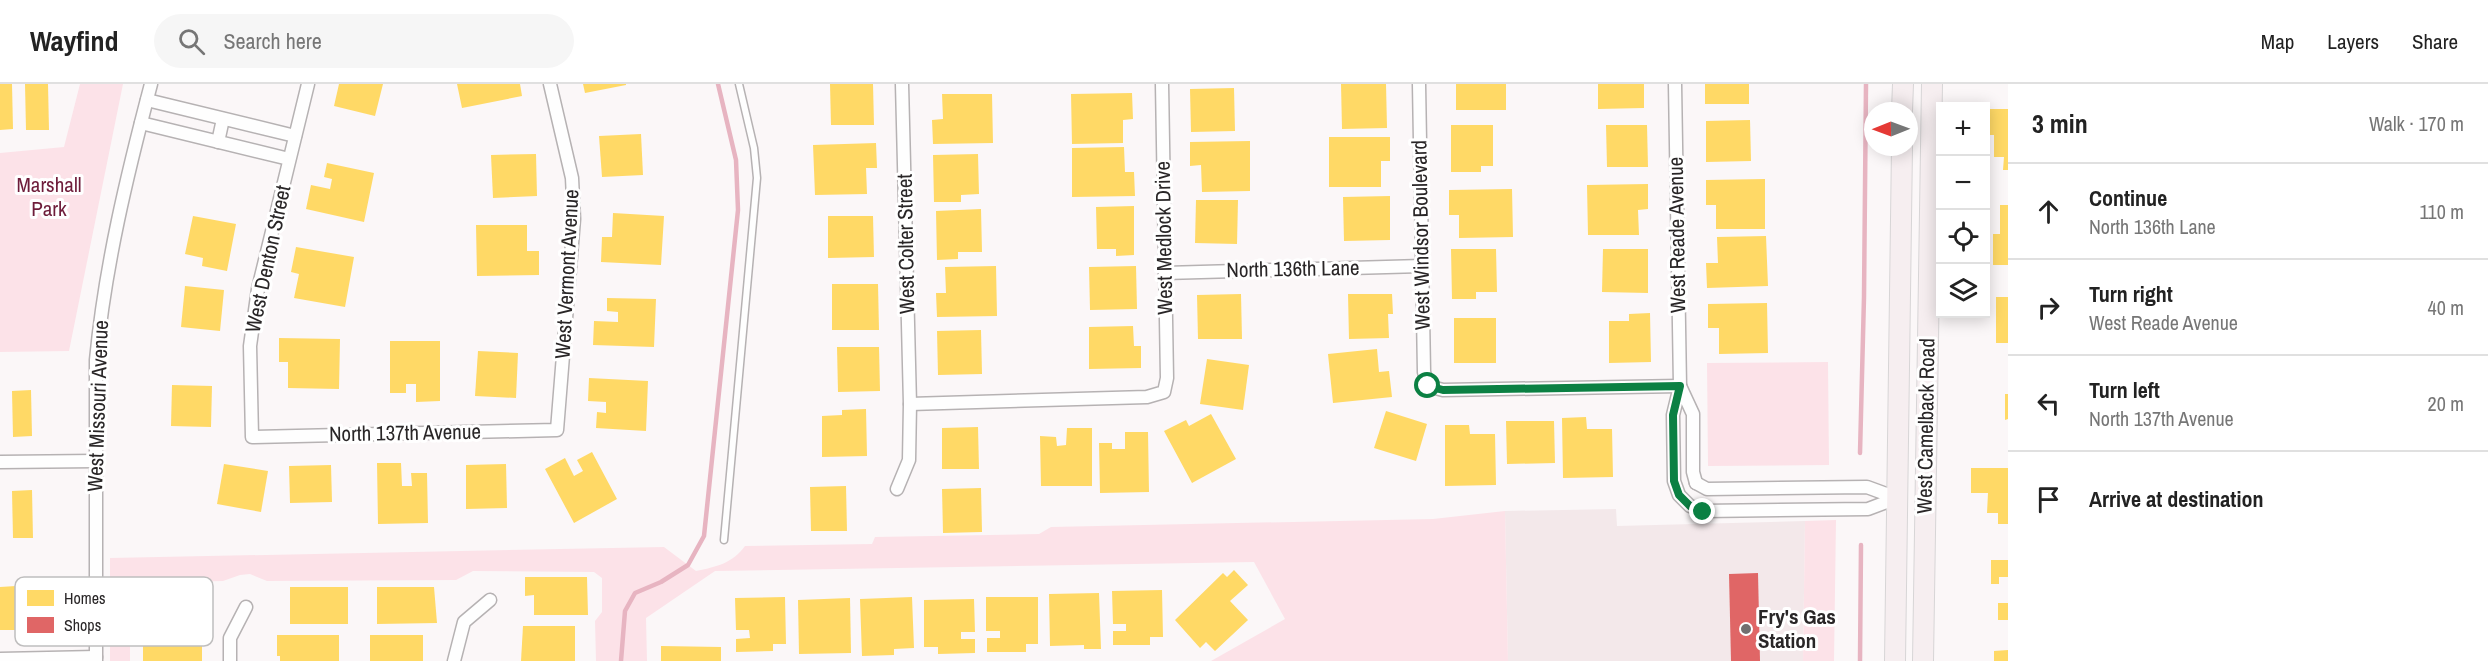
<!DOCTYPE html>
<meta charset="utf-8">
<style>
body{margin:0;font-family:"Archivo Narrow",sans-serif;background:#f6f6f6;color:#222}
.controls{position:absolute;right:18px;top:18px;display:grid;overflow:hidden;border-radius:0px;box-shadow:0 3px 15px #0003}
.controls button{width:54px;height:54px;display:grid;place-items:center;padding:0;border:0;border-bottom:2px solid #e0e0e0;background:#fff;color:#222;font:30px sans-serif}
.compass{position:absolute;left:1864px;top:18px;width:54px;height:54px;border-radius:50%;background:#fff;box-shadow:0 3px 15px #0003;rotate:269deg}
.stop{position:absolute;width:18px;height:18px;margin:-14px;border:4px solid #0b8043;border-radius:50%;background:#fff}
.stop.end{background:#0b8043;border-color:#fff;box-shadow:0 2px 6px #0008}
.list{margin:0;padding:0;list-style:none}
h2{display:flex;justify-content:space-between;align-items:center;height:78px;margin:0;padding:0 24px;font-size:26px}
h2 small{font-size:20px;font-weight:400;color:#767676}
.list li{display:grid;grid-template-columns:39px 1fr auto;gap:18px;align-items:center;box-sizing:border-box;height:96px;padding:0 24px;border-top:2px solid #e0e0e0}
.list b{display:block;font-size:22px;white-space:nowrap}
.list p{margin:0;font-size:20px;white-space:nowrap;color:#767676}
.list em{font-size:20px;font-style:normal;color:#767676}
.icon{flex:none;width:33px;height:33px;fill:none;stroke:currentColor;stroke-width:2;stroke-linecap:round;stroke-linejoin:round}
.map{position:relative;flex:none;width:2008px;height:577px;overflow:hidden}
header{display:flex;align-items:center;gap:36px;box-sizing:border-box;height:84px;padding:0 30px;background:#fff;border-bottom:2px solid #e0e0e0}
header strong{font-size:28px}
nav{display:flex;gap:33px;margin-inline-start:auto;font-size:21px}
.search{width:420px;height:54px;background:#f6f6f6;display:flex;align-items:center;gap:15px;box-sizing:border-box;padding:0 21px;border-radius:33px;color:#767676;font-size:22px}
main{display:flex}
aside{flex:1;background:#fff}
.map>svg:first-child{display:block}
.built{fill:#f3e8ea}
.green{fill:#fce2e8}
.homes{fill:#ffd966}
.shops{fill:#e06666}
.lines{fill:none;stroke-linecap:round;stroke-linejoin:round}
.stream{stroke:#e7b4c1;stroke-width:4.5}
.service-casing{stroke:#b6b2b3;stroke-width:9}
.minor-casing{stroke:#b6b2b3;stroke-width:15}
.primary-casing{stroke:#d7d5d6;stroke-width:22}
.service{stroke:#fefefe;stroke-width:6}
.minor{stroke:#fefefe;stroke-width:12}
.primary{stroke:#f6eef0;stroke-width:20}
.route{stroke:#0b8043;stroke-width:8}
.poi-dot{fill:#726f70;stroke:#fff;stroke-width:2}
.labels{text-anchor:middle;stroke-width:6;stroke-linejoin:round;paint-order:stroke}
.park-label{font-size:21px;fill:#6e1c3a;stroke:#fff}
.street-label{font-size:21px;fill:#292627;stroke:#fff}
.poi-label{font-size:21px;font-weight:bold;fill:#292627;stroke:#fff;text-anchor:start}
.key{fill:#fff;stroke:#bfbebe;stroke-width:1.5}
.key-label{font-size:16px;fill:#292627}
</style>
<header>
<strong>Wayfind</strong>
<div class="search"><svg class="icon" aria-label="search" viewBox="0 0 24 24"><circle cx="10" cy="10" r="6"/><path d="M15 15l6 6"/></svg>Search here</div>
<nav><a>Map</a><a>Layers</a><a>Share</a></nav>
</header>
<main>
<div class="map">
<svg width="2008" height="577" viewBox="0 0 2008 577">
<rect width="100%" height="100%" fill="#fbf7f8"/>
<polygon class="built" points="1616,425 1617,442 1805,437 1803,577 1508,577 1505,427"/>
<g class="green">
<polygon points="80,0 123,0 69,267 0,268 0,69 64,63"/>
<polygon points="1828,278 1829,381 1708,382 1707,279"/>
<path d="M1505,427L1508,577H1211L1285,535L1254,478L715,487L646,534L647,577H596L595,537L602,528V494L594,488L473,487L456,496L267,497L250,490L240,491L223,497L133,499L125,506L126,547H130V577H110V474L664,463L696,487C716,483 733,479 745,462L872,460L875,453L1039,450L1051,443L1433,435Z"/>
<polygon points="1836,436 1834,577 1803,577 1805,437"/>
</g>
<g class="homes">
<polygon points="0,0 12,0 13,45 0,46"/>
<polygon points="25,0 48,0 49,46 26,46"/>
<polygon points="339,0 383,0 375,32 334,22"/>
<polygon points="457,0 520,0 522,12 462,24"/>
<polygon points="583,0 626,0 626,1 585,9"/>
<polygon points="830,0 873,0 874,41 831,41"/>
<polygon points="1341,0 1386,0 1387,44 1342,45"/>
<rect x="1456" y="0" width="50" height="26"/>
<polygon points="1598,0 1644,0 1644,24 1598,25"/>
<rect x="1705" y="0" width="44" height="20"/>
<polygon points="1234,4 1235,47 1191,48 1190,5"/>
<polygon points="1132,9 1133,35 1123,36 1123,59 1072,60 1071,10"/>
<polygon points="942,10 992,10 993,59 933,60 932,36 943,35"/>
<polygon points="1988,25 2008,25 2008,86 2003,86 2004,73 1994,73 1994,51 1988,51"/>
<polygon points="1750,36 1751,77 1706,78 1706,37"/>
<polygon points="1451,41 1493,41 1493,82 1481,82 1481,88 1451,88"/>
<polygon points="1606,41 1647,41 1648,83 1607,83"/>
<polygon points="641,50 643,91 602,93 599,52"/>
<polygon points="1329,53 1390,53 1390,77 1381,77 1381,103 1329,103"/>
<polygon points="1250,57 1250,107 1202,108 1201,81 1190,82 1190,58"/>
<polygon points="876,59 877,84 866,84 867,110 815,111 813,61"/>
<polygon points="1124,63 1125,88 1134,88 1135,112 1072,113 1072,64"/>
<polygon points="536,70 537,112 493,114 491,71"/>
<polygon points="978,70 979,110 961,111 961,118 934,118 933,71"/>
<polygon points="327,79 374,89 364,138 306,125 311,101 330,105 332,95 324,93"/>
<polygon points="1765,95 1765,145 1716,145 1716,121 1706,121 1706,96"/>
<polygon points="1648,100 1648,125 1638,126 1639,151 1588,151 1587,101"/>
<polygon points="1512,105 1513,153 1459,154 1459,131 1449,131 1449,106"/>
<polygon points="1390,112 1390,156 1344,157 1343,113"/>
<polygon points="1196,116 1238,116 1237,160 1195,159"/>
<polygon points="2000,121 2008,121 2008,181 1993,181 1993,150 2000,150"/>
<polygon points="1134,122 1134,171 1116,172 1116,165 1097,165 1096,123"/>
<polygon points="981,125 982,168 958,168 958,175 937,176 936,127"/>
<polygon points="613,129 664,132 661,181 601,178 602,153 612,153"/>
<polygon points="193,132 236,140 227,187 202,182 203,174 185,170"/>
<polygon points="828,132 873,132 874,173 828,174"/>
<polygon points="476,141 527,141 527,167 539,167 539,191 477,192"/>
<polygon points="1766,152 1768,202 1707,204 1706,179 1718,179 1717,153"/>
<polygon points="296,163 354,173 345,223 294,214 299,190 291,188"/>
<polygon points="1451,165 1496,165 1497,208 1476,208 1476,215 1452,215"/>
<polygon points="1603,165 1648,165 1648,209 1602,208"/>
<polygon points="996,182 997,232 937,233 936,209 946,209 945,183"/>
<polygon points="1136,182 1137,225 1090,226 1089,183"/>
<polygon points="832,200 878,200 879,246 832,246"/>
<polygon points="185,202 224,206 220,247 181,243"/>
<polygon points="1241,210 1242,255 1198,255 1197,211"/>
<polygon points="1348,210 1392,210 1393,230 1388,230 1389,254 1349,255"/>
<rect x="1996" y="213" width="12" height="46"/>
<polygon points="607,214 656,215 654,263 593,261 594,237 618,238 618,228 607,227"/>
<polygon points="1767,219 1768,269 1719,270 1719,244 1708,244 1708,220"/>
<polygon points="1650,229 1651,278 1609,279 1609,237 1629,237 1629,230"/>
<rect x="1454" y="234" width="42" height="45"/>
<polygon points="1133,242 1134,262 1141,262 1141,284 1089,285 1089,243"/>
<polygon points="981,246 982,290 938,291 937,247"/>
<polygon points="279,254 340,255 339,305 288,304 288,278 279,278"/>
<polygon points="390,257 440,257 440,317 416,318 416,300 406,300 406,309 390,309"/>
<polygon points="837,263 879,263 880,307 838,308"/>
<polygon points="1377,265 1379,288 1389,287 1392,313 1333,319 1328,270"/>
<polygon points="478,267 518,269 516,314 475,312"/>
<polygon points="1207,275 1249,281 1243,326 1200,320"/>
<polygon points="589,294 648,297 646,347 596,344 597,328 606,329 606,318 588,317"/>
<polygon points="172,301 212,302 211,343 171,342"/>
<polygon points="31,306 32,352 13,353 12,307"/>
<polygon points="2005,310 2008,310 2008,335 2005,336"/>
<polygon points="866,325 867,372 822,373 822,332 842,331 842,326"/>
<polygon points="1386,327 1427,340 1416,377 1374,364"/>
<polygon points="1211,330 1236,375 1192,399 1164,347 1186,336 1189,342"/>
<polygon points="1586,333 1587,345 1612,345 1613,393 1563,394 1562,334"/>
<polygon points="1506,337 1554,337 1555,379 1507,380"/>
<polygon points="1445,341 1469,341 1470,350 1495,350 1496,401 1445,402"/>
<polygon points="978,343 979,385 942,385 942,344"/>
<polygon points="1067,344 1092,344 1092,402 1041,402 1040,352 1056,353 1057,362 1066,361"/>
<polygon points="1125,348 1148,348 1149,408 1100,409 1099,359 1112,359 1112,365 1125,365"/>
<polygon points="592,368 617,415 574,439 545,385 565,374 574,392 583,387 577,376"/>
<polygon points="377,379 401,379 402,402 412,402 411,389 427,389 428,439 378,440"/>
<polygon points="224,380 268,387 261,428 217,420"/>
<polygon points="506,380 507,424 466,425 466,381"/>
<polygon points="331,381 332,418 290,419 289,382"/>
<polygon points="1971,384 2008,384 2008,440 1998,440 1998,429 1987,429 1988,409 1971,409"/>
<polygon points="846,402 847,447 811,447 810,403"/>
<polygon points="981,404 982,448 943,449 942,405"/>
<polygon points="32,406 33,454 13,454 12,407"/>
<polygon points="1991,476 2008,476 2008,493 1999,493 1999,500 1991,500"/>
<polygon points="1234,486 1248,501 1230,517 1248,536 1215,567 1206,558 1200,564 1175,536 1223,489 1227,493"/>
<polygon points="525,493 587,493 588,531 534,531 534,511 525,512"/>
<polygon points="16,502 16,546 0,546 0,503"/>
<rect x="290" y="503" width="58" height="37"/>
<polygon points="377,503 434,503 437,539 377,540"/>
<polygon points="1162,506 1163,553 1150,553 1150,561 1113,561 1113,547 1126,547 1126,540 1113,540 1112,507"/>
<polygon points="1099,509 1101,565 1084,565 1084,561 1050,562 1049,510"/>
<polygon points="785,513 786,560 773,560 773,567 736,568 736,555 750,554 749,546 736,546 735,514"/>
<polygon points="912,513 914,564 894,565 894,571 862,572 860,515"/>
<polygon points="986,513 1038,513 1038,560 1026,560 1026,568 987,568 987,554 1000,554 1000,547 986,547"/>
<polygon points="850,514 851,569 799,570 798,516"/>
<polygon points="974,515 975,548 961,548 961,555 975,555 975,569 938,570 938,563 924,563 924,516"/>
<rect x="1998" y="519" width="10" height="17"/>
<polygon points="523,542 575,542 575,577 521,577"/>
<polygon points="277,551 339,551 339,577 280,577 280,572 277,572"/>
<rect x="370" y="551" width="53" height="26"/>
<rect x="143" y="553" width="59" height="24"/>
<polygon points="661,562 721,563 721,577 661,577"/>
<polygon points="2008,566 2008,577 1994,577 1994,567"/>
</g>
<polygon class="shops" points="1758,489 1760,577 1731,577 1729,490"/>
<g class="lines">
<g class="stream">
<polyline points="1860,369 1864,213 1866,0"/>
<polyline points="621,577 625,527 635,509 661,498 688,481 704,452 738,126 736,76 718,0"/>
<polyline points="1860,577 1861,461"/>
</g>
<g class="service-casing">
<polyline id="service" points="724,456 757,94 754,64 739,0"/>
</g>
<g class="minor-casing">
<g id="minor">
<polyline points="308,0 258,205 250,262 252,353 557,346 574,135 572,94 550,0"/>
<polyline points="1419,0 1424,288 1428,302 1443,306 1680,302"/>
<polyline points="1675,0 1680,302 1673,331 1674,397 1679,411 1690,422 1703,427 1868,425 1897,414"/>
<polyline points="147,16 295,52"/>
<polyline points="141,39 289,75"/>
<polyline points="218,58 223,35"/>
<polyline points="1165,189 1422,182"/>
<polyline points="1680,302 1693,330 1693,388 1696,399"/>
<polyline points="910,320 1147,313 1164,308 1167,294 1162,0"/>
<polyline points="0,378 96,377"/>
<polyline points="1696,399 1707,405 1867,403 1897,414"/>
<polyline points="897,405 909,376 910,320 902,0"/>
<polyline points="0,575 96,573"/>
<path d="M96,577V276C105,182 127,91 151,0"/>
<polyline points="230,577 230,554 246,523"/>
<polyline points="454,577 464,538 490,516"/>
</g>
</g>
<g class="primary-casing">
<g id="primary">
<polyline points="1902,27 1903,0"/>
<polyline points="1895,577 1902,63"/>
<polyline points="1923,577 1932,0"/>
</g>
</g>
<use href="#service" class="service"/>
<use href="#minor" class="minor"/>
<use href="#primary" class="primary"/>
</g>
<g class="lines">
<polyline class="route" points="1428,302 1443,306 1680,302 1673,331 1674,397 1679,411 1690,422 1703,428"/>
</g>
<circle class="poi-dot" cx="1746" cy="545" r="6"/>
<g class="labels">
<g class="park-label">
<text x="49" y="108">Marshall<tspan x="49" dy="24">Park</tspan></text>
</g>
<g class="street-label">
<text transform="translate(1421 151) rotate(-91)" y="7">West Windsor Boulevard</text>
<text transform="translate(1677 151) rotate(-91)" y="7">West Reade Avenue</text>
<text transform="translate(1164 154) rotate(-91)" y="7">West Medlock Drive</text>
<text transform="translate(906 160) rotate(-91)" y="7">West Colter Street</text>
<text transform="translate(268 175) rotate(-78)" y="7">West Denton Street</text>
<text transform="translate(1293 185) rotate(-1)" y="7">North 136th Lane</text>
<text transform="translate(567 190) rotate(-87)" y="7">West Vermont Avenue</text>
<text transform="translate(98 322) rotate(-88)" y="7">West Missouri Avenue</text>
<text transform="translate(1926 342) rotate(-89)" y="7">West Camelback Road</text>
<text transform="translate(405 349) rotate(-1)" y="7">North 137th Avenue</text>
</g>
<g class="poi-label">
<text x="1758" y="540">Fry's Gas<tspan x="1758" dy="24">Station</tspan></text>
</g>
</g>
<rect x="15" y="493" width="198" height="69" rx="9" class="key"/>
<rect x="27" y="506" width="27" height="16" fill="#ffd966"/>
<rect x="27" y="533" width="27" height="16" fill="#e06666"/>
<g class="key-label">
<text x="64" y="520">Homes</text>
<text x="64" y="547">Shops</text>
</g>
</svg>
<div class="controls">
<button>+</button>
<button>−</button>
<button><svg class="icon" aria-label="locate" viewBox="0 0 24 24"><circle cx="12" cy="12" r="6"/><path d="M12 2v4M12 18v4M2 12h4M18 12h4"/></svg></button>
<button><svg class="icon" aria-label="layers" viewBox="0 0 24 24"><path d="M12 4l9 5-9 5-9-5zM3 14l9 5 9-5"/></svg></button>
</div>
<svg class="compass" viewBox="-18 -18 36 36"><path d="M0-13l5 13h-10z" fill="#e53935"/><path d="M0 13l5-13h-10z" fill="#767676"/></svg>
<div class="stop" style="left:1428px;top:302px"></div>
<div class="stop end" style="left:1703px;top:428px"></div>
</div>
<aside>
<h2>3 min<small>Walk · 170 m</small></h2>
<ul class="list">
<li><svg class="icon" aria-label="ahead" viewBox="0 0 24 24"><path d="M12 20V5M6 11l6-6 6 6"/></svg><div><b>Continue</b><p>North 136th Lane</p></div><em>110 m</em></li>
<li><svg class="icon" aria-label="right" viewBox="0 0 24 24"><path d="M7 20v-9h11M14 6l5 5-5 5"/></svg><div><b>Turn right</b><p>West Reade Avenue</p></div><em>40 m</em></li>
<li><svg class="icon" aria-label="left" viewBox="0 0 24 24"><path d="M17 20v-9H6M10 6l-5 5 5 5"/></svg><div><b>Turn left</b><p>North 137th Avenue</p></div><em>20 m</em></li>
<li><svg class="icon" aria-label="arrive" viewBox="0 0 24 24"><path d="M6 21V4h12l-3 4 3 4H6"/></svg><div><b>Arrive at destination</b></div></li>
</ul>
</aside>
</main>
